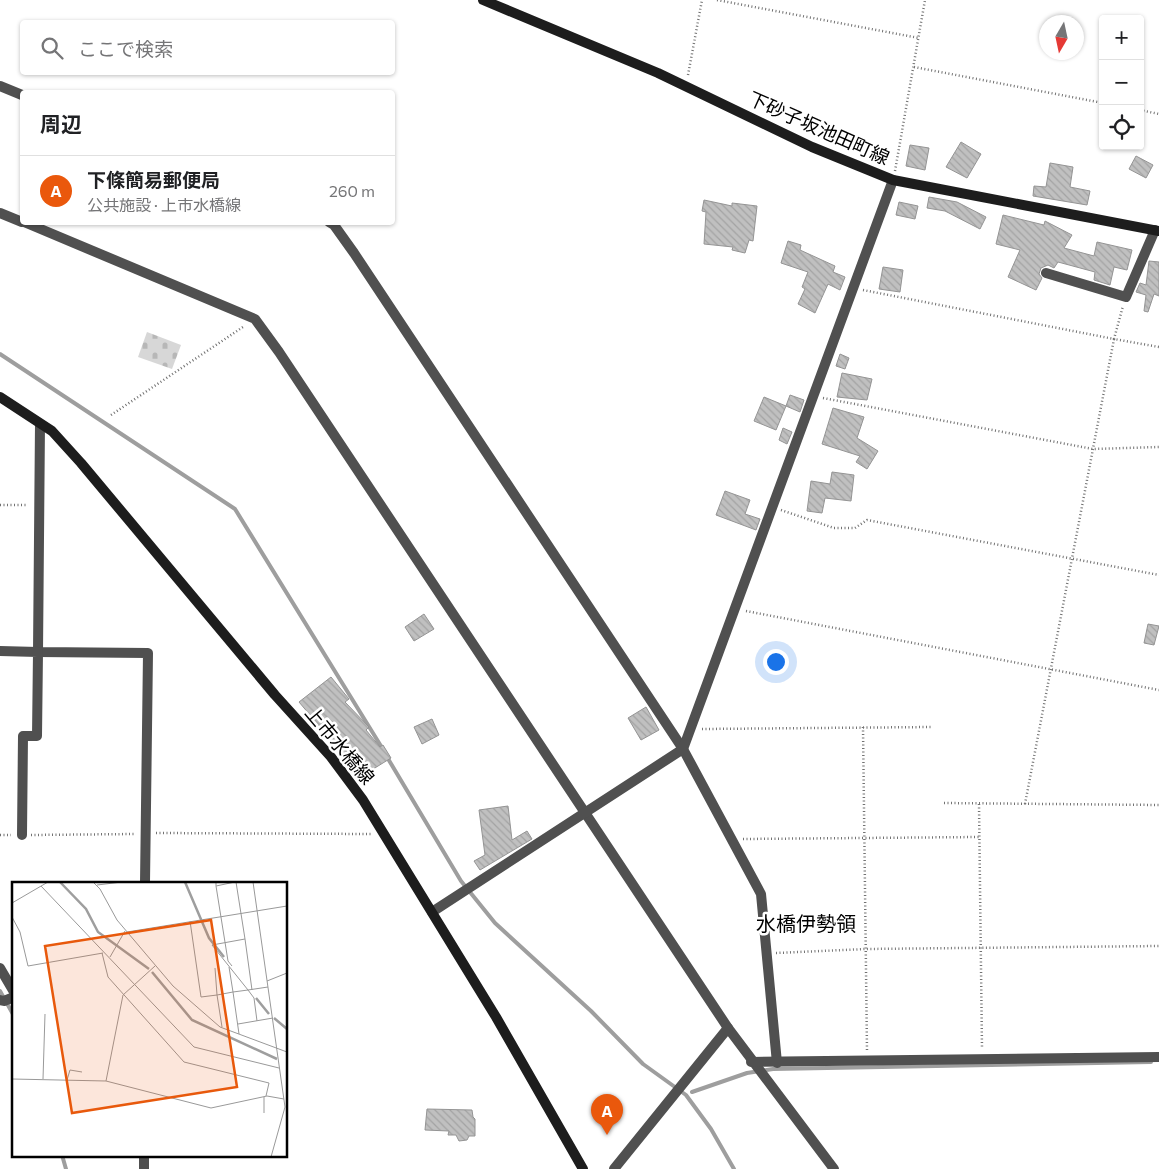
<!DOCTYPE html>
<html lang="ja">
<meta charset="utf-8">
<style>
body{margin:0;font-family:Commissioner,"Noto Sans JP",sans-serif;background:#f2f2f2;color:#202124}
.controls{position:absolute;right:15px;top:15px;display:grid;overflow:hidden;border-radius:5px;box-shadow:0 1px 4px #0004}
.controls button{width:45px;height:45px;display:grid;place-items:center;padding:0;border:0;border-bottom:1px solid #e0e0e0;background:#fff;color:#202124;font:25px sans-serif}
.compass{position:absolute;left:1039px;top:15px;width:45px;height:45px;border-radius:50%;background:#fff;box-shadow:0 1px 4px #0004;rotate:189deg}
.you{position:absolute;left:775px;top:661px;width:18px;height:18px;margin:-12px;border:4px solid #fff;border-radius:50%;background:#1a73e8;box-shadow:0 0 0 8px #1a73e833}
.badge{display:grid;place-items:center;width:32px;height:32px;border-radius:50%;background:#ea580c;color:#fff;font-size:16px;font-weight:700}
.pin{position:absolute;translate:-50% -41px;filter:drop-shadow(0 1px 2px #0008)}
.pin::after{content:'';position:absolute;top:26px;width:18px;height:15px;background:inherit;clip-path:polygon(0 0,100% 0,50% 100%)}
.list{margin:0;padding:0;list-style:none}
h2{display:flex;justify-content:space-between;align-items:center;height:65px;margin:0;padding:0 20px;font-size:21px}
h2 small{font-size:16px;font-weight:400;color:#757577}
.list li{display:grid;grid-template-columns:32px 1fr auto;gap:15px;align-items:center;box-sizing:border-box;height:70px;padding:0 20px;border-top:1px solid #e0e0e0}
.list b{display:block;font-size:19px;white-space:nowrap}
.list p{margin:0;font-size:16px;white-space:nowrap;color:#757577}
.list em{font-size:16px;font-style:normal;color:#757577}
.icon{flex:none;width:28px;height:28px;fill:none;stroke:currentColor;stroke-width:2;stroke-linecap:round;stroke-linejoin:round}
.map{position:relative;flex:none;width:1159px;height:1169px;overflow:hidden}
.search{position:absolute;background:#fff;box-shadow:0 1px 4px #0004;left:20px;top:20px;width:375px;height:55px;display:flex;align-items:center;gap:12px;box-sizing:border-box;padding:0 18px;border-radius:5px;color:#757577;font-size:19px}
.panel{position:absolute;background:#fff;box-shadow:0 1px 4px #0004;left:20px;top:90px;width:375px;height:135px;border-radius:5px}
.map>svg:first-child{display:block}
.cemetery{fill:url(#cemetery-stones)}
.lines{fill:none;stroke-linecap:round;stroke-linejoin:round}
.stream{stroke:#9e9e9e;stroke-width:4}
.building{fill:url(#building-back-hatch);stroke:#949494}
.path{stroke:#727272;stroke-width:2.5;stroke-dasharray:1 2.5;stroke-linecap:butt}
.minor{stroke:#505050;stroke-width:10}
.secondary{stroke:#1d1d1d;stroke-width:10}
.labels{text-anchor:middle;stroke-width:5;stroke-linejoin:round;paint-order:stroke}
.street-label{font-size:19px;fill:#000;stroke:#fff}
.neighbourhood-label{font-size:20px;fill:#000;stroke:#fff}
.inset-river{fill:none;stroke:#9e9e9e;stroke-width:2.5}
.inset-road{fill:none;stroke:#999;stroke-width:1}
.view{fill:#e8590c;fill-opacity:0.15;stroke:#e8590c;stroke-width:2.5}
.inset-edge{fill:none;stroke:#000;stroke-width:2.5}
</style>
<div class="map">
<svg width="1159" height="1169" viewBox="0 0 1159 1169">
<defs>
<pattern id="cemetery-stones" width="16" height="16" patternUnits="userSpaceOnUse" patternTransform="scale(1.25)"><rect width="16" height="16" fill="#d7d7d7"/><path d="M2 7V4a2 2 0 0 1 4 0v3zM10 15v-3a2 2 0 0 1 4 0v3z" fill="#b7b7b7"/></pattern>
<pattern id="building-back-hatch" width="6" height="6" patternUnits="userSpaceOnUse" patternTransform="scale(1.25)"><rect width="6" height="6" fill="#c0c0c0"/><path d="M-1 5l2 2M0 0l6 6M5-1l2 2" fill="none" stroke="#a3a3a3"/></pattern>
</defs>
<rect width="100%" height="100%" fill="#fff"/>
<polygon class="cemetery" points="147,332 181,345 172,369 138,357"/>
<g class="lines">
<g class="stream">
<polyline points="0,354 235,509 384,751"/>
<polyline points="387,757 461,881 495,923 591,1011 643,1064 686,1095 711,1129 734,1169"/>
<polyline points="0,991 14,1016"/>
<polyline points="692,1092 747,1073 773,1069 1151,1062"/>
<polyline points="62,1155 66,1169"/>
</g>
</g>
<g class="building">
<polygon points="961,142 981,154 967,178 946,167"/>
<polygon points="910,145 929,148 925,170 906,166"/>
<polygon points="1136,156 1153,165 1146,178 1129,169"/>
<polygon points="1050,163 1073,167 1070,187 1090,191 1087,205 1033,196 1034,186 1046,187"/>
<polygon points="929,197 957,202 986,217 980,229 945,211 927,208"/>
<polygon points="704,200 732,206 732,203 757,206 753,241 749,240 745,253 732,250 733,247 704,244 706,212 702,211"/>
<polygon points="899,202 918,206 915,219 896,215"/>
<polygon points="1003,215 1044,225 1045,221 1072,235 1064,248 1094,256 1097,242 1132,250 1127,270 1114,267 1110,285 1094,280 1095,272 1058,262 1054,268 1048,265 1041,268 1039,274 1042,278 1036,290 1008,277 1020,250 996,244"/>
<polygon points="788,241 801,245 800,250 835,266 833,272 845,277 840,290 828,284 815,313 798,304 805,289 802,287 808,272 781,263"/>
<polygon points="1149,261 1159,262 1159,296 1154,294 1148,312 1144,311 1146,295 1136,292 1140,283 1146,285"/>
<polygon points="883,267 903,270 900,292 879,289"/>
<polygon points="840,354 849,358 845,369 836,366"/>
<polygon points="842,373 872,379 867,400 837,397"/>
<polygon points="790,395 804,400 800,412 786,406"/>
<polygon points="764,397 786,406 776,430 754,421"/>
<polygon points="833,408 864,417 857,438 878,451 867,469 856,462 860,456 822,444"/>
<polygon points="783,428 792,432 787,444 779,440"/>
<polygon points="832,472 854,475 851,501 825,498 822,513 807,511 811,481 830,484"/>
<polygon points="725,491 750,500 745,514 760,519 756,530 716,515"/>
<polygon points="424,614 434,629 414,641 405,627"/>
<polygon points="1148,624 1159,626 1154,645 1144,643"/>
<polygon points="331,677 349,699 345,702 369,727 366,730 380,747 383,745 391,758 370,771 375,775 367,783 299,702"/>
<polygon points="646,707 659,730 641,740 628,718"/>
<polygon points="432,719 439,735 422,744 414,727"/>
<polygon points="508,806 512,840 527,831 532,839 480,870 474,861 485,855 479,810"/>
<polygon points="427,1109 472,1110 473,1117 475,1119 475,1136 469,1136 467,1140 459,1141 456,1135 448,1135 449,1131 425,1130"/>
</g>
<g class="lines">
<g class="path">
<polyline points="717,0 919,38"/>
<polyline points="914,67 1103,103"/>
<polyline points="688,75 702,0"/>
<polyline points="1140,110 1159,114"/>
<polyline points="895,171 925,0"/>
<polyline points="863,290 1114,339 1123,306"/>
<polyline points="823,398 1093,449 1159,447"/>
<polyline points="111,415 243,327"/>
<polyline points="0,505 28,505"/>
<polyline points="781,510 834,528 855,528 867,520 1159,575"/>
<polyline points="746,611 1159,690"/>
<polyline points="863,727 867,1050"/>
<polyline points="702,729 932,727"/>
<polyline points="944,803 1159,805"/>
<polyline points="979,804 982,1048"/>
<polyline points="1025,804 1114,339 1159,347"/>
<polyline points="156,833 371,834"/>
<polyline points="0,835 11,835"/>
<polyline points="31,835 136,834"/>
<polyline points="743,839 979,837"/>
<polyline points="776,953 866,949 1159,946"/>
</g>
<g class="minor">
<polyline points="0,86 22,95"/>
<polyline points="0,213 22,222"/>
<polyline points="24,222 255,319 279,352 728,1028 834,1169"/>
<polyline points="329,222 334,225 354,253 683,749 761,894 777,1063"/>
<polyline points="1046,273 1126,297 1155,230"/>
<polyline points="40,424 38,652 148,653 145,883"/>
<polyline points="0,651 38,652 37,736 23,736 22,835"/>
<polyline points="432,912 683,749 893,180"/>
<polyline points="0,968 14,992"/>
<polyline points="0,1000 4,1001 14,997"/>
<polyline points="751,1062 1159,1057"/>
<polyline points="144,1169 144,1155"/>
<polyline points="614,1169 728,1028"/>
</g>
<g class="secondary">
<polyline points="483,0 658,73 812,147 893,180 1159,231"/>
<polyline points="0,397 52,431 81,463 275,695 331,757 363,800 496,1017 583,1169"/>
</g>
</g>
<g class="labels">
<g class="street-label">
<text transform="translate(819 128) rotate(24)" y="7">下砂子坂池田町線</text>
<text transform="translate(340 745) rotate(50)" y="7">上市水橋線</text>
</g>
<g class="neighbourhood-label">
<text x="806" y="931">水橋伊勢領</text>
</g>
</g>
<g transform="translate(12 882)">
<rect width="275" height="275" fill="#fff"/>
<path class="inset-river" d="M48,0L74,27L86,50L137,87M173,0L197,56L212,75M140,90L180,138L265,177M244,116L257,132M262,136L275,147"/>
<path class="inset-road" d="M81,0L88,7L105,38L161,104L208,145L275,170M204,0V4L223,0M224,0L233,57M241,0L273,225L259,275M85,3L110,0M29,4L182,165L267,186M204,4L216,79L220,84M0,21L36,0M0,35L8,50L16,84L91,71M178,39L189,115L205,113L210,145M115,50L275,24M90,71L96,95L172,180L257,201L254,214M98,75L113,49M203,86L205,113L221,110L217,85M255,99L275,91M240,108L233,57L200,63L236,108L256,105M226,142L261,136M227,152L221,110L236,108L242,116L245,139M0,197L94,199L199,226L255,214L272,217M31,197L33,132M55,198L58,188L70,190M94,199L111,113L143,84M252,215V231"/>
<path class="view" d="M199,38L225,205L60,231L33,64Z"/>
<rect width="275" height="275" class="inset-edge"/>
</g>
</svg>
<div class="controls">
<button>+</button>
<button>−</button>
<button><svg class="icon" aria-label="locate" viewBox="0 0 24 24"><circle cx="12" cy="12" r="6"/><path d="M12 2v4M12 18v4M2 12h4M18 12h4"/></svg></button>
</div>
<svg class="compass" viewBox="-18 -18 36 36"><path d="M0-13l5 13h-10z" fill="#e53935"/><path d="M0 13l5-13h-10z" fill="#757577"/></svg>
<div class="you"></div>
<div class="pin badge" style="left:607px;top:1135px">A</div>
<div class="search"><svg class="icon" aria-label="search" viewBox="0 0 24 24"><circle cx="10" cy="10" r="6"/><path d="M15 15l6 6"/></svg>ここで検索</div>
<section class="panel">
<h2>周辺<small></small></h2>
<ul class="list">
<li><span class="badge">A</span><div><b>下條簡易郵便局</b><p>公共施設 · 上市水橋線</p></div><em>260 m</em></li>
</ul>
</section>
</div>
